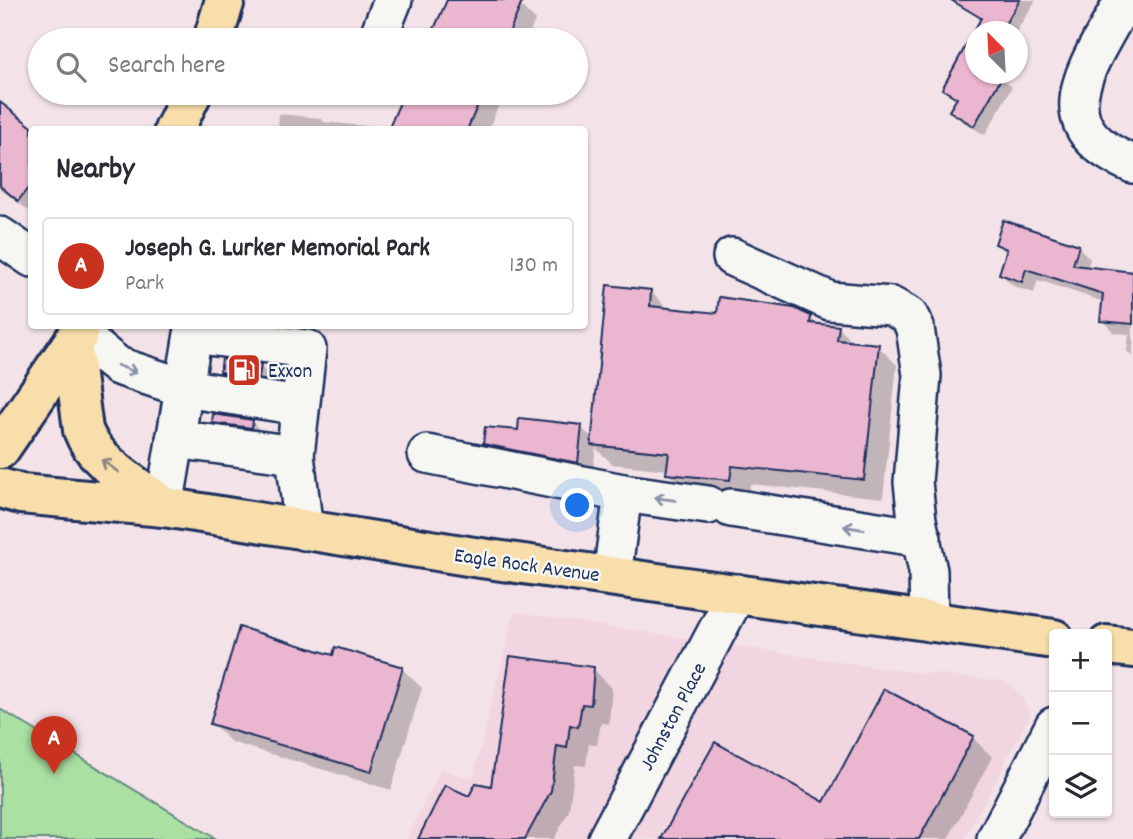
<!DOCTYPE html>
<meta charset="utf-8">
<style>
body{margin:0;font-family:Dekko,sans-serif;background:#f2f2f3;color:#2b2b33}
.controls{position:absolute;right:21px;bottom:21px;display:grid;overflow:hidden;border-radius:7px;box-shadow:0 2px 5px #0004}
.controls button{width:63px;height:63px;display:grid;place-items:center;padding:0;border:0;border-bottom:2px solid #e1e1e2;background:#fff;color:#2b2b33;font:35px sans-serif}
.compass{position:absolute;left:965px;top:21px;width:63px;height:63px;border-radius:50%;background:#fff;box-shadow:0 2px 5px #0004;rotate:336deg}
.you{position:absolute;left:578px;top:506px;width:24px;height:24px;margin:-18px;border:5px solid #fff;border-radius:50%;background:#1a73e8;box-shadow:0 0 0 10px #1a73e833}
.badge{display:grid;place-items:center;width:46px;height:46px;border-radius:50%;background:#c8321e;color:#fff;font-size:23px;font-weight:700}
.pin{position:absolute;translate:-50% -58px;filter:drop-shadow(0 2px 4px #0008)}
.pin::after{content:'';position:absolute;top:37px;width:24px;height:21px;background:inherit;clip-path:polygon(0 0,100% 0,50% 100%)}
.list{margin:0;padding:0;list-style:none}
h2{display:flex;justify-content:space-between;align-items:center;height:91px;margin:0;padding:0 28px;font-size:30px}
h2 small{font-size:23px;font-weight:400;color:#7c7c81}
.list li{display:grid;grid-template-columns:46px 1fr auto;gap:21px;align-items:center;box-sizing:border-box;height:98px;margin:0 14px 14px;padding:0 14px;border:2px solid #e1e1e2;border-radius:7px}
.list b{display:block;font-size:26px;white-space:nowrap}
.list p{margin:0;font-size:23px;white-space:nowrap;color:#7c7c81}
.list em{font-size:23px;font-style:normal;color:#7c7c81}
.icon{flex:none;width:38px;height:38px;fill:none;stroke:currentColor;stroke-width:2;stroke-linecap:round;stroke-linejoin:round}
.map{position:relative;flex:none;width:1133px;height:839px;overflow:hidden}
.search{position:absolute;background:#fff;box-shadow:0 2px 5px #0004;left:28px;top:28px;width:560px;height:77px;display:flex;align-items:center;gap:18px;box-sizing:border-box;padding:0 24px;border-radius:38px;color:#7c7c81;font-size:26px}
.panel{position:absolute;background:#fff;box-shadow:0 2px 5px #0004;left:28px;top:126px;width:560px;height:203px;border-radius:7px}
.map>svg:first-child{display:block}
.built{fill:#f1d6e1}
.green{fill:#abe0a3;stroke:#638880;stroke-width:2}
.shadow{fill:#0003}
.building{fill:#ebb6d0;stroke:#1b2f5e;stroke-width:2}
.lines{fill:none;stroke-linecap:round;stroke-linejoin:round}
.minor-casing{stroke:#1b2f5e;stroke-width:42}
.major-casing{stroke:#1b2f5e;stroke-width:44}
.minor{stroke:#f6f6f2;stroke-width:37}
.major{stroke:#f8deab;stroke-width:38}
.oneway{stroke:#8892a8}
.oneway2{stroke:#8a8684}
.labels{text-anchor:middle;stroke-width:5;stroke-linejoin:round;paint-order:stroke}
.poi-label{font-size:21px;fill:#1b2f5e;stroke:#f6f6f2;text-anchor:start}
.street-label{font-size:21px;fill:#1b2f5e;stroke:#f6f6f2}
</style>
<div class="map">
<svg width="1133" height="839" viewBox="0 0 1133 839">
<rect width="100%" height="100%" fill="#f3e3e8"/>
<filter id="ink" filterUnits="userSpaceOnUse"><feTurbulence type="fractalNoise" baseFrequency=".0143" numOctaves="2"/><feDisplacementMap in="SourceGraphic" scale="14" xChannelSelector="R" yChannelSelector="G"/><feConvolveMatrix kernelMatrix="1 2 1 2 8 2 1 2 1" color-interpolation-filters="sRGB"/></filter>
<g filter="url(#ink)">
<polygon class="built" points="514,612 887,669 1003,681 1020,693 1030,716 965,839 407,839 441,769 473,778"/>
<polygon class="green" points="0,709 216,839 0,839"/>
<g class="shadow">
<polygon points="448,0 509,0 520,5 535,20 527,40 430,40"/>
<polygon points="964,0 1036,0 1016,32 976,32 982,21 961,4"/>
<polygon points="976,74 997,74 1012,87 985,135 961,121 951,111 957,101 944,89"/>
<polygon points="407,93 504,93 488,130 397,130 392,125"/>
<polygon points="0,105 32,130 32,213 0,189"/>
<polygon points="279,114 320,118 324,122 375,127 378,130 278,130"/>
<polygon points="997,244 1078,246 1090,259 1087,269 1132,273 1133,266 1133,357 1127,351 1129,334 1114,333 1102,320 1104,302 1038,280 1034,293 1013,286 1001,274 1007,254"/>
<polygon points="651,291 669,310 719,315 810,317 819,326 838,327 854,343 878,346 897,365 883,498 750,484 749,498 687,492 668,473 668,470 612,464 596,448 592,477 500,458 485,443 519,432 581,427 593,439"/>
<polygon points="247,326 310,326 308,336"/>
<polygon points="260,366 276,381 274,392 237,387 222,372"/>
<polygon points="214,422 252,422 267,437 229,437"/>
<polygon points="334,658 402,669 422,688 391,790 231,742 212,723"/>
<polygon points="593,669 612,688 609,724 601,723 597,745 589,744 586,766 575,765 569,811 554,839 420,839 470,798 493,788"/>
<polygon points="973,738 992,757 948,839 663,839 824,804"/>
</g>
<g class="building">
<polygon points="447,0 523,0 506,40 429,40"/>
<polygon points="951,0 1020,0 1000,32 976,32 976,74 1003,75 974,126 949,111 957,98 942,89 981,18"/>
<polygon points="404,93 483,93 467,130 388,130"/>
<polygon points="0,102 32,127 32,183 18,201 0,186"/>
<polygon points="1003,220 1079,245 1073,265 1133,272 1133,324 1100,321 1103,294 1026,269 1022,282 999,274 1007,249 995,244"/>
<polygon points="607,285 651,290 650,306 717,313 719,297 794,308 811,316 810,323 839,326 837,340 879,344 864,480 732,466 730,480 666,474 669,453 591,445"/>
<polygon points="222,359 261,364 259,378 220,372"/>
<polygon points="213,414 253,420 252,428 212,423"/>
<polygon points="519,418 582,425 578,463 483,444 485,427 518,430"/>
<polygon points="239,627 333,655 335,647 403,667 371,772 210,724"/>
<polygon points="510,656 594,667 591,705 582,704 578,727 570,725 567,748 557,746 551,791 525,839 418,839 445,785 469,796 476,783 491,786"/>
<polygon points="884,689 974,736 919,839 661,839 715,742 824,802"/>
</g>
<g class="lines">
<g class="minor-casing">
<g id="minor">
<path d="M1124,0C1091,63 1037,125 1133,164"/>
<polyline points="377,40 393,0"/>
<polyline points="0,236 32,258"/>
<polyline points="732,257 830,301 891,306 909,316 915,328 922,375 913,482 917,520 928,571 929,622"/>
<polyline points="78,334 118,366 184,388 300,406"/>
<polyline points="175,439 295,455"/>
<polyline points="427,454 623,493 612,576"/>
<polyline points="623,493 708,505"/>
<polyline points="164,507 193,334 307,349 295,455 304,531"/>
<polyline points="731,508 922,538"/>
<polyline points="607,839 737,593"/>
<polyline points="996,839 1054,726"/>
</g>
</g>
<g class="major-casing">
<g id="major">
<polyline points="213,40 225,0"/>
<polyline points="174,130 192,93"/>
<path d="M72,345L83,430C95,463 136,485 164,507"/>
<polyline points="0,449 78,335"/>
<polyline points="0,488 21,494 164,507 474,557 1054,639"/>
<polyline points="1107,645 1133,648"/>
</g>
</g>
<use href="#minor" class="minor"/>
<use href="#major" class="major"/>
</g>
<defs><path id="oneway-shaft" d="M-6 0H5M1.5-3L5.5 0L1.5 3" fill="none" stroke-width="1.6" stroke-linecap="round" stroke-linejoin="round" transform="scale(1.75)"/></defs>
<g class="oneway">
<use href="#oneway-shaft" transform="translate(127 369) rotate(21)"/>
<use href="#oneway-shaft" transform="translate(665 499) rotate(-172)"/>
<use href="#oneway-shaft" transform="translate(854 528) rotate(-171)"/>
</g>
<use class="oneway2" href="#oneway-shaft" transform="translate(110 466) rotate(-144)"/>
</g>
<defs>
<g id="fuel-square" transform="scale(1.75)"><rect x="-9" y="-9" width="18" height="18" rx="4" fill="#c8321e" stroke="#f6f6f2"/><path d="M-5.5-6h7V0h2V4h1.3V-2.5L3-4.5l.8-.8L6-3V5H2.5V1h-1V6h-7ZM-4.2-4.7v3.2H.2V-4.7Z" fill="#fff"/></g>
</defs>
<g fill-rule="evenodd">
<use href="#fuel-square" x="244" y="370"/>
</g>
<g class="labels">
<g class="poi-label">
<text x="268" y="377">Exxon</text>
</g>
<g class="street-label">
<text transform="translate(527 564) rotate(8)" y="7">Eagle Rock Avenue</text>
<text transform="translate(672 716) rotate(-62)" y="7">Johnston Place</text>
</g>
</g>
</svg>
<div class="controls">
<button>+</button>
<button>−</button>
<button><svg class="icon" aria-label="layers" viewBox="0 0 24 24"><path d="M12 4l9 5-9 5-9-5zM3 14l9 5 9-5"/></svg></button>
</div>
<svg class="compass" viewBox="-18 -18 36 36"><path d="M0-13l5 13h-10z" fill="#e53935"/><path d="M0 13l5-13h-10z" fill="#7c7c81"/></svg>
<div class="you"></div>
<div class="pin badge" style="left:54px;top:774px">A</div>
<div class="search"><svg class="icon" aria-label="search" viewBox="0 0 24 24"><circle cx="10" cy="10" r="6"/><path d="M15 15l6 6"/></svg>Search here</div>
<section class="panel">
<h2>Nearby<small></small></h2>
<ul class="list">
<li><span class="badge">A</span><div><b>Joseph G. Lurker Memorial Park</b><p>Park</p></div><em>130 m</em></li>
</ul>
</section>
</div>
